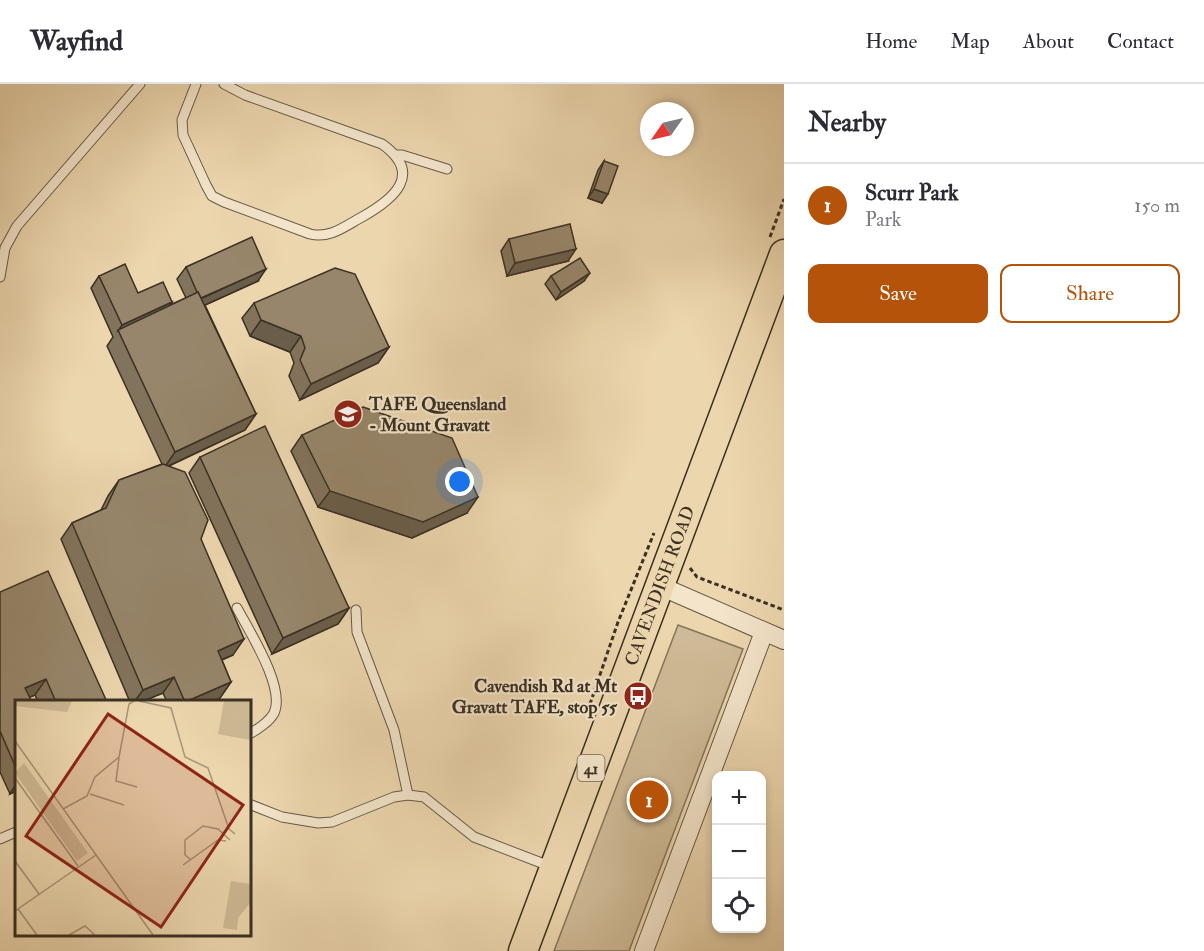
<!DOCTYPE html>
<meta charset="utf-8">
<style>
body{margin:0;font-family:"IM FELL Double Pica",serif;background:#f7f7f7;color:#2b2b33}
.controls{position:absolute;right:18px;bottom:18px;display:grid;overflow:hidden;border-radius:12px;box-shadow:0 3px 9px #0003}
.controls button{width:54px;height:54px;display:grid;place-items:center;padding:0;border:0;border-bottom:2px solid #e1e1e2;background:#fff;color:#2b2b33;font:30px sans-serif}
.compass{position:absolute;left:640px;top:18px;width:54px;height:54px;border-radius:50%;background:#fff;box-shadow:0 3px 9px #0003;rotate:236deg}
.you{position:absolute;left:460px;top:398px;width:21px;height:21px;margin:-15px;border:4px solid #fff;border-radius:50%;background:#1a73e8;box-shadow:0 0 0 9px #1a73e833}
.badge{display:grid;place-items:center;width:39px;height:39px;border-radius:50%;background:#b45309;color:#fff;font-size:20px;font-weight:700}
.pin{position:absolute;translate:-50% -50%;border:3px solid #fff;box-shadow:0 2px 6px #0006}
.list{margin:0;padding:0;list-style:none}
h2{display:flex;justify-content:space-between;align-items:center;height:78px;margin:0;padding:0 24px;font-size:26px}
h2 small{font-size:20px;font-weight:400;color:#7c7c81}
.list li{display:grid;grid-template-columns:39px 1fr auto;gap:18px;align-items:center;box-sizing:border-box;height:84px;padding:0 24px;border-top:2px solid #e1e1e2}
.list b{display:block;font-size:22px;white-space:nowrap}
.list p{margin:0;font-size:20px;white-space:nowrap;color:#7c7c81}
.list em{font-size:20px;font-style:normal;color:#7c7c81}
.actions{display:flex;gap:12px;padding:18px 24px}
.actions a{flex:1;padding:14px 0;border:2px solid #b45309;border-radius:12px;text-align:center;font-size:21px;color:#b45309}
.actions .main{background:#b45309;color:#fff}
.icon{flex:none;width:33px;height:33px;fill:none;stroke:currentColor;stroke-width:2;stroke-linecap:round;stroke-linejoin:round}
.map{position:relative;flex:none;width:784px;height:867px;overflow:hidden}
header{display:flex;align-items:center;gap:36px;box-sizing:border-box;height:84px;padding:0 30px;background:#fff;border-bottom:2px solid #e1e1e2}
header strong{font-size:28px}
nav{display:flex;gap:33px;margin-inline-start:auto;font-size:21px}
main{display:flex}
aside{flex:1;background:#fff}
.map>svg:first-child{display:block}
.green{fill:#ceba96;stroke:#84755c;stroke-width:1.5}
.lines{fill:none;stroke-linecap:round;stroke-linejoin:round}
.service-casing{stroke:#665a46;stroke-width:11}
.minor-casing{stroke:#665a46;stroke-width:20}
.primary-casing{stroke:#3a3023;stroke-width:31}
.path{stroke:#3a3023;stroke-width:3;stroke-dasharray:4.5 3;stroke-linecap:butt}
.service{stroke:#f3e4ca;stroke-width:9}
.minor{stroke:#f3e4ca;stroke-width:18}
.primary{stroke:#ecd6ae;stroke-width:28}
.wall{fill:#82735c;stroke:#3a3023;stroke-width:1.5}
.shaded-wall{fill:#6a5e4b;stroke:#3a3023;stroke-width:1.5}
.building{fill:#97866b;stroke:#3a3023;stroke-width:1.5}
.labels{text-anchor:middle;stroke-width:4.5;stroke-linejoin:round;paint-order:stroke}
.shield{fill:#f3e4ca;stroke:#726655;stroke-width:1.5}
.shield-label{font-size:16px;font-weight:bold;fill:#3a3023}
.poi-label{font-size:18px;font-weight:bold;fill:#3a3023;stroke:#f3e4ca;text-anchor:start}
.street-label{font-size:18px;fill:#3a3023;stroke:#f3e4ca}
.inset-road{fill:none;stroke:#a59476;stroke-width:1.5}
.view{fill:#8f2418;fill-opacity:0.15;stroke:#8f2418;stroke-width:3}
.inset-edge{fill:none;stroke:#3a3023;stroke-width:3}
</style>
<header>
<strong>Wayfind</strong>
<nav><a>Home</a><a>Map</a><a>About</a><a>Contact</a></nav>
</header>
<main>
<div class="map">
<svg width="784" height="867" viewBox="0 0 784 867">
<rect width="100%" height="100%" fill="#ecd6ae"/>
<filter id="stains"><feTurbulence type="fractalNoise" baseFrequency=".00333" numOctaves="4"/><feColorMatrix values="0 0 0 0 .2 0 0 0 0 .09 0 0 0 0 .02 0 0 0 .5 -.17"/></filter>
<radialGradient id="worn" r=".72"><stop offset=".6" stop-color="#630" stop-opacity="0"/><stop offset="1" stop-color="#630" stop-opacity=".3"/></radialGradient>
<polygon class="green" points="678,541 743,565 629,867 554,867"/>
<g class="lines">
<g class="service-casing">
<g id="service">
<path d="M196,0L182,36L183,51L206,101L212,112L224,118L310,150C330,155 345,142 362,133C394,115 424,90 382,60L245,11L224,0"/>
<polyline points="395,71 402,71 447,85"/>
<polyline points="0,193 5,164 17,142 140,0"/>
<path d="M237,524C249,547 286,604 274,629C270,637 257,646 249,650"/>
<polyline points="356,526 357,548 394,646 408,711"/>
<polyline points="249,720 282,733 318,739 332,738 394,713 408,711 424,713 474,753 552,783"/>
<polyline points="0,755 16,748"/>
</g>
</g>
<g class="minor-casing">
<g id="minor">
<polyline points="660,502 784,556"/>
<polyline points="644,867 764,548"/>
</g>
</g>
<g class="primary-casing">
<g id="primary">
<path id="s1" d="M523,867L784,170"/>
</g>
</g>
<g class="path">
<polyline points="770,153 784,115"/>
<polyline points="690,484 697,493 784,526"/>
<polyline points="590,620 618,538 654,449"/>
</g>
<use href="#service" class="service"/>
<use href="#minor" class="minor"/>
<use href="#primary" class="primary"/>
</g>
<g class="wall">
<polygon points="604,77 602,119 588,114 598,86"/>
<polygon points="509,155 568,177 507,192 501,167"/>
<polygon points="186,183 258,197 205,221 256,330 245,346 169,382 201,455 233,571 222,576 231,598 220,614 210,618 167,618 163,609 141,618 130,618 61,455 72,439 101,426 108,412 119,396 162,380 107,262 113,253 91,204 99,192 138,209 172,218 170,221 186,214 177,195"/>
<polygon points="551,192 584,197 556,216 545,200"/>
<polygon points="254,219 389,263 378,279 300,316 289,292 294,279 290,268 250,252 242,234"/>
<polygon points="302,351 467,429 412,454 318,423 291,367"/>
<polygon points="200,373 349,524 338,540 272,570 189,389"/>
<polygon points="0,508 107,618 38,618 35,611 16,618 16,707 10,710 0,688"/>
</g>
<g class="shaded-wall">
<polygon points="594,105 608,110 602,119 588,114"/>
<polygon points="576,165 568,177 507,192 515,179"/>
<polygon points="266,185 258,197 192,227 200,215"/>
<polygon points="590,189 584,197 556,216 561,208"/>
<polygon points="172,218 164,231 118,247 122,241"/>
<polygon points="261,236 301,252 290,268 250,252"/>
<polygon points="389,263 378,279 300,316 311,300"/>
<polygon points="256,330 245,346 164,384 175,368"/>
<polygon points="330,407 478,413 467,429 412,454 318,423"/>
<polygon points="349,524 338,540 272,570 283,554"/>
<polygon points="244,555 233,571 206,582 218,567"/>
<polygon points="174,593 163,609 141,618 134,618 143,606"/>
<polygon points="46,595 35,611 18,618 25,604"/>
<polygon points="231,598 220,614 211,618 185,618"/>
<polygon points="16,700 16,707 10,710"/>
</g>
<g class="building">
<polygon points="604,77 618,82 608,110 594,105"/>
<polygon points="570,140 576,165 515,179 509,155"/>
<polygon points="252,153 266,185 201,214 198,208 197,208 186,183"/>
<polygon points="580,174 590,189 561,208 551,192"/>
<polygon points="125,180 138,209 163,198 172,218 122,241 99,192"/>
<polygon points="335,184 355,190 389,263 311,300 300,276 305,264 301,252 261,236 254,219"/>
<polygon points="198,208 256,330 175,368 118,246"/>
<polygon points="363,323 452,354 478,413 423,438 330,407 302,351"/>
<polygon points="265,342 349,524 283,554 200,373"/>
<polygon points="163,380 185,388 208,436 201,455 244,555 218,567 231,598 185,618 174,593 143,606 72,439 106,424 119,396"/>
<polygon points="48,487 107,618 56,618 46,595 25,604 32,618 16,618 16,684 0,647 0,508"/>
</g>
<defs>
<g id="university-disc" transform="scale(1.5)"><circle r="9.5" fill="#8f2418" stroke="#f3e4ca"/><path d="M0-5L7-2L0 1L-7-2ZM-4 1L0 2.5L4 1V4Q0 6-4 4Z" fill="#fff"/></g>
<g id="bus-disc" transform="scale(1.5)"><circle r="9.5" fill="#8f2418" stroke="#f3e4ca"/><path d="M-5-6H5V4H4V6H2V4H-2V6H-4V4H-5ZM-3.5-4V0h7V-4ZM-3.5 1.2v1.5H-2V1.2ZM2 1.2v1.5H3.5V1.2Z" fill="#fff"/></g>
</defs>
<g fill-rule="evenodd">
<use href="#university-disc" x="348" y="330"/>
<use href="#bus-disc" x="638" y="612"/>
</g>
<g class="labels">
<rect class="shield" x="577.5" y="671" width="27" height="26" rx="4.5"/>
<g class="shield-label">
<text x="591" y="690">41</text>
</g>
<g class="poi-label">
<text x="369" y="326">TAFE Queensland<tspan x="369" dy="21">- Mount Gravatt</tspan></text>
<text x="617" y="608" text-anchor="end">Cavendish Rd at Mt<tspan x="617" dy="21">Gravatt TAFE, stop 55</tspan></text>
</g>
<g class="street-label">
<text dy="6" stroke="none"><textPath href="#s1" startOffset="390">CAVENDISH ROAD</textPath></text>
</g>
</g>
<g transform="translate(15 616)">
<rect width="236" height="236" fill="#ecd6ae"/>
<path d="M0,1H57L52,12L0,6ZM209,1H235V40L203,34ZM9,63L73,153L62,161L0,73ZM216,181L235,184V203L223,218L222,230L208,228Z" fill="#ceba96"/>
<path class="inset-road" d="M124,1L156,8L170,57L193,68L214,129L220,134M0,41L138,235M104,58L101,81L122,87M0,78L63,166M75,94L109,105M48,109L72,96L80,77L104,57L114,4L119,1M175,159L170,155V140L188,126L203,129L215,140M0,161L24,194M168,165L203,140L211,141M3,209L22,235M0,211L81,155M54,235L70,226L80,235"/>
<path class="view" d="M93,14L228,105L146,227L11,136Z"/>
<rect width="236" height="236" class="inset-edge"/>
</g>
<rect width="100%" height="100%" filter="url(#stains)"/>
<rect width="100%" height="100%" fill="url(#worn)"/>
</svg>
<div class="controls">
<button>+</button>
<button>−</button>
<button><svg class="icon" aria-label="locate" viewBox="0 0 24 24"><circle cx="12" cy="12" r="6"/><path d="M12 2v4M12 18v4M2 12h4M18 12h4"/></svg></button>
</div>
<svg class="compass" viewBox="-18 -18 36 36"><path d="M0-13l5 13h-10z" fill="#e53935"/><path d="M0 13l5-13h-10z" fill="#7c7c81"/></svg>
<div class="you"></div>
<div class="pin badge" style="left:649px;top:716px">1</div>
</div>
<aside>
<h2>Nearby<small></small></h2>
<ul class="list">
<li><span class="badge">1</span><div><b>Scurr Park</b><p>Park</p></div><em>150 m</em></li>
</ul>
<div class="actions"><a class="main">Save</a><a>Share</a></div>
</aside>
</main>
